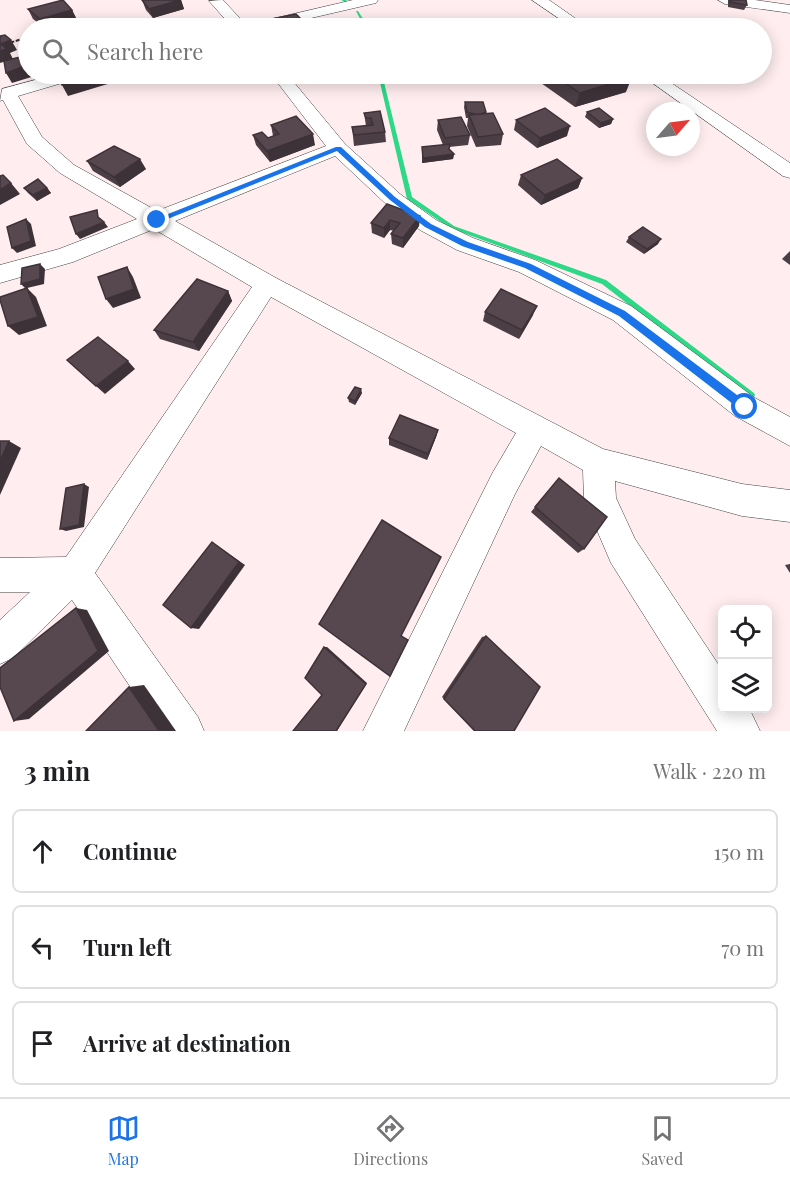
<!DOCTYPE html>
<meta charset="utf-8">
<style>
body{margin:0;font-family:"Playfair Display",serif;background:#f2f2f2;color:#202124}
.controls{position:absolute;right:18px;bottom:18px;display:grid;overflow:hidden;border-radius:9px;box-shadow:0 3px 15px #0003}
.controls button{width:54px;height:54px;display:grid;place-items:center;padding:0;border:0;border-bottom:2px solid #e0e0e0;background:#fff;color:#202124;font:30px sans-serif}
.compass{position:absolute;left:646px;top:102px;width:54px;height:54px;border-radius:50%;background:#fff;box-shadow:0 3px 15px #0003;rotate:62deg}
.stop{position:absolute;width:18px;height:18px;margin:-14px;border:4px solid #1a73e8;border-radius:50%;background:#fff}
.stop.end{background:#1a73e8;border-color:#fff;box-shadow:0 2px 6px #0008}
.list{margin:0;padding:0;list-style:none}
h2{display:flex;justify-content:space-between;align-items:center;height:78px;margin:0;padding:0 24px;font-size:26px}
h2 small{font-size:20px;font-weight:400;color:#757577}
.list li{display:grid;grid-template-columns:39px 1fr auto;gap:18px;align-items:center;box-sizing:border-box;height:84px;margin:0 12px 12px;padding:0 12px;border:2px solid #e0e0e0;border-radius:9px}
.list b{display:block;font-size:22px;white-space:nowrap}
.list em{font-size:20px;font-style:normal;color:#757577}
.icon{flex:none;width:33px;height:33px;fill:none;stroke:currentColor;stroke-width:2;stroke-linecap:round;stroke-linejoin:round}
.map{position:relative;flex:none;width:790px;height:731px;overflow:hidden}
.search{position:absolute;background:#fff;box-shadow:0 3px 15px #0003;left:18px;right:18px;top:18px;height:66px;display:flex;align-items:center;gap:15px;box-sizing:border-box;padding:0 21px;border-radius:33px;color:#757577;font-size:22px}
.sheet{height:366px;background:#fff}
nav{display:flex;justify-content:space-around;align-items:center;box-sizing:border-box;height:84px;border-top:2px solid #e0e0e0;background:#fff;font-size:16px;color:#757577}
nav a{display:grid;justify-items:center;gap:3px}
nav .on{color:#1a73e8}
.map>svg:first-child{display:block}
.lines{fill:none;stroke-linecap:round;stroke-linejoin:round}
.stream{fill:#2dd986;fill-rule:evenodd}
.street-casing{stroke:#404040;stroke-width:1}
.path{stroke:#2f2f2f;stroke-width:2;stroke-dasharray:4 1.5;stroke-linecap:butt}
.street{fill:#fff;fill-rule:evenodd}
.wall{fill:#4b3e45}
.shaded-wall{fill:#3d3238}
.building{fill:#574850;stroke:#3d3238;stroke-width:1.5}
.route{fill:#1a73e8}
</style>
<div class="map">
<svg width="790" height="731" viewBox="0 0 790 731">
<rect width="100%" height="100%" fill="#ffedef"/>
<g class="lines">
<g class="stream">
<polygon points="341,0 346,0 347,1 345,2"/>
<polygon points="356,11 358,11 369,28 365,28"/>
<polygon points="378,74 382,74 412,197 454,226 606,280 754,393 755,395 754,397 751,398 748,397 602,284 450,228 407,199"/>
</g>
<g class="street-casing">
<g id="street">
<polygon points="223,0 246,25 353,0 378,0 376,3 268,28 233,28 209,1"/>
<polygon points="532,0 549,0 589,28 573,28"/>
<polygon points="718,0 755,0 790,5 790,13 725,4"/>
<polygon points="57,74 81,74 79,78 18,96 42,137 74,165 157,211 326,146 271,74 287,74 345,144 400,194 436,220 473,238 535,260 631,306 755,398 790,417 790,446 735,416 613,320 519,272 457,250 420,230 386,204 335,156 175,221 276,278 603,449 742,484 790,490 790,522 742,516 615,481 616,498 635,539 722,670 722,708 749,708 760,731 717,731 611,563 584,500 583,470 541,446 515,494 404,731 363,731 493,472 516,433 271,297 95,573 198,717 204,731 160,731 72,600 13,658 0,664 0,620 30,592 0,592 0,558 66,557 252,287 154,229 73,262 0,283 0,265 59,249 137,219 60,173 27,144 3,100 0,101 2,89"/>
<polygon points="640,74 658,74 790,163 790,178 783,176"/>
</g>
</g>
<g class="path">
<polyline points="57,28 67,26"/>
<polyline points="0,46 28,37"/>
</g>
<use href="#street" class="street"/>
</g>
<g class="wall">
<polygon points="142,0 181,0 184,9 153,18 146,10"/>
<polygon points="728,0 746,0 747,5 744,10 728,7"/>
<polygon points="28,9 72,10 77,20 48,28 45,28 33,19"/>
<polygon points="408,74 421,74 421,77 410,78"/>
<polygon points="471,74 493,74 493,76 478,80"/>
<polygon points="531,74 574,74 570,75 578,81 626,92 575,107 531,76"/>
<polygon points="465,102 486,112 485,114 503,134 501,145 476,147 467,126 468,118 466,118 464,107"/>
<polygon points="380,111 385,132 386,142 354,146 352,127 366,126 364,113"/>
<polygon points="587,112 613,119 611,124 599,128 585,117"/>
<polygon points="438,120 470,135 468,145 449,147 449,149 454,154 453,159 422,163 422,147 443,145 437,130"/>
<polygon points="516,120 567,136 537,148 514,130"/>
<polygon points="271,125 315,145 270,162 256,145 253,135 268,138 273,136"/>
<polygon points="87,161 146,169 120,187 93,171"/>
<polygon points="521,175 582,178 578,188 541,205 518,185"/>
<polygon points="24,188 47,188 51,193 37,201 28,193"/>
<polygon points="420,216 419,226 403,248 392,244 391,234 394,231 390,230 384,238 372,233 371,223"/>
<polygon points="629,237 658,244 644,254 626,242"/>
<polygon points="790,251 790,265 782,259"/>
<polygon points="228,291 232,301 199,351 160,339 154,330"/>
<polygon points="485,312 533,315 519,339 483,321"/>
<polygon points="362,393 355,405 349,402 348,398"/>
<polygon points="438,430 436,437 427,460 389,445 389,438"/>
<polygon points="559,478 584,549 578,553 531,512"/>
<polygon points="790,564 790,573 785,565"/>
<polygon points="486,636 474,731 442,697 482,637"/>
</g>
<g class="shaded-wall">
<polygon points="181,0 184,9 153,18 149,9"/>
<polygon points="72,10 77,20 48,28 45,28 40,19"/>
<polygon points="305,23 306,28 287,28"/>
<polygon points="11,40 17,50 10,53 13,59 0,63 0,51 1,44"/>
<polygon points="28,65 28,74 41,74 12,83 6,73"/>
<polygon points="105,74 106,74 111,83 68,96 62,85"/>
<polygon points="122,74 135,74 123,76"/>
<polygon points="478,74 493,74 493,76 478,80"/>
<polygon points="632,77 626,92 575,107 580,93"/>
<polygon points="613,119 611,124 599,128 601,123"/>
<polygon points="570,126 567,136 537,148 540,138"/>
<polygon points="313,134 315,145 270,162 267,151"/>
<polygon points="454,154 453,159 422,163 423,158"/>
<polygon points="140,159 146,169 120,187 114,177"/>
<polygon points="582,178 578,188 541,205 545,195"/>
<polygon points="11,183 20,194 0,205 0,190"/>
<polygon points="47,188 51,193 37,201 33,195"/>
<polygon points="420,216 419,226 403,248 403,238"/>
<polygon points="26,219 31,224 36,246 17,253 12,248"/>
<polygon points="390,220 390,230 384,238 384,228"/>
<polygon points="104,222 108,227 80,239 76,234"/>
<polygon points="661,239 658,244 644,254 647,249"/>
<polygon points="40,264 45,269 44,284 27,288 36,297 47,326 19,335 8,326 26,289 21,284"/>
<polygon points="127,267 133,277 141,298 113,308 106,299"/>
<polygon points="228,291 232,301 199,351 193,342"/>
<polygon points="537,306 533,315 519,339 522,330"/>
<polygon points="128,361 135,369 105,394 96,386"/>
<polygon points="361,389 362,393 355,405 355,401"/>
<polygon points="438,430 436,437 427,460 428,454"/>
<polygon points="9,441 21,448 0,495 0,461"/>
<polygon points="84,484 89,487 84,527 66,531 60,529"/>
<polygon points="212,542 245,565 199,629 191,628"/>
<polygon points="76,608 87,610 109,651 29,719 14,721"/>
<polygon points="324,647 327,647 367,683 337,731"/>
<polygon points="144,685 176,731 159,731 129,687"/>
</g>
<g class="building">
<polygon points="63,0 72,10 40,19 28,9"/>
<polygon points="142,0 180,0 149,9"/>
<polygon points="730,0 746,0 747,5 730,2"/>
<polygon points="296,14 305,23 287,28 257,28 252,23"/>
<polygon points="5,35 11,40 1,44 7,49 0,51 0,36"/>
<polygon points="28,55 28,65 6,73 4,61"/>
<polygon points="56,74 105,74 62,85"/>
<polygon points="552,74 568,74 578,81 601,74 626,74 632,77 580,93"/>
<polygon points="465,102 483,102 486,112 478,115 467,112"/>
<polygon points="545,108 570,126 540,138 516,120"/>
<polygon points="599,108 613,119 601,123 587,112"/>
<polygon points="380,111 385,132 354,135 352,127 373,125 371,118 366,118 364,113"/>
<polygon points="493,113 503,134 478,137 469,115"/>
<polygon points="296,116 313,134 267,151 253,135 262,132 268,138 279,134 271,125"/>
<polygon points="461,117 470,135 445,138 438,120"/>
<polygon points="450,144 449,149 454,154 423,158 422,147"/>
<polygon points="114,146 140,159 114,177 87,161"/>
<polygon points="557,159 582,178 545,195 521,175"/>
<polygon points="3,175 11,183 0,190 0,176"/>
<polygon points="38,179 47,188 33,195 24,188"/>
<polygon points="387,204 420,216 403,238 391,234 400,223 390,220 384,228 371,223"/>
<polygon points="97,210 98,217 104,222 76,234 70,217"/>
<polygon points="26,219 31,241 12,248 7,227"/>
<polygon points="643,227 661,239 647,249 629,237"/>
<polygon points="40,264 40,279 21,284 22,268"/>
<polygon points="127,267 134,289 106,299 98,277"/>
<polygon points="197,279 228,291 193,342 154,330"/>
<polygon points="27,288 38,317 8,326 0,300 0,297"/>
<polygon points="501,289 537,306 522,330 485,312"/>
<polygon points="98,337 128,361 96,386 67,360"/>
<polygon points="355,387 361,389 355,401 348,398"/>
<polygon points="400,415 438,430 428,454 389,438"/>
<polygon points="0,441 9,441 0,461"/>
<polygon points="559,478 607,517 584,549 535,507"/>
<polygon points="84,484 79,525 60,529 66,488"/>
<polygon points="382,520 441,557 401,636 408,640 390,676 319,624"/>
<polygon points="212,542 239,562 191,628 163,605"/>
<polygon points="76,608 98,651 14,721 0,687 0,668"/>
<polygon points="486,636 540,687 514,731 475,731 444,699"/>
<polygon points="324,647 366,684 336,731 293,731 322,695 305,678"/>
<polygon points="129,687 159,731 86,731"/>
</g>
<polygon class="route" points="336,147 341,147 395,197 431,224 468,242 531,264 625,311 749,404 749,411 742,411 619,316 525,268 462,246 425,227 390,200 337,151 160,222 153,220"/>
</svg>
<div class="controls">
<button><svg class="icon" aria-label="locate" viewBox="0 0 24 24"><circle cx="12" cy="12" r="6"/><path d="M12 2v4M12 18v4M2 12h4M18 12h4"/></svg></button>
<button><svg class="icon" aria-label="layers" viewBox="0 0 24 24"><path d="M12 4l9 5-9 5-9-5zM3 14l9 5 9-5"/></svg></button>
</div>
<svg class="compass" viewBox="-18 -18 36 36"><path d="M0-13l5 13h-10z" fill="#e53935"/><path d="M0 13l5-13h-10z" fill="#757577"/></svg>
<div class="stop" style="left:745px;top:407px"></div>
<div class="stop end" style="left:157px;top:220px"></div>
<div class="search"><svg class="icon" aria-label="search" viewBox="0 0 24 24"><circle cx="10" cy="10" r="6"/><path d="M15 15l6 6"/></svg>Search here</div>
</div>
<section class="sheet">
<h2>3 min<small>Walk · 220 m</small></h2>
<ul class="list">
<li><svg class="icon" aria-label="ahead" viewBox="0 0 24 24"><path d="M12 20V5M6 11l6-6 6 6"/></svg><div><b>Continue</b></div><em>150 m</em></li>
<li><svg class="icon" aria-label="left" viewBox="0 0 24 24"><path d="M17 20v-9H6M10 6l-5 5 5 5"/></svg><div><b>Turn left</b></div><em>70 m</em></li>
<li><svg class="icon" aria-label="arrive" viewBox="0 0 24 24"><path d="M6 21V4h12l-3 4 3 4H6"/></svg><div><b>Arrive at destination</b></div></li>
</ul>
</section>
<nav>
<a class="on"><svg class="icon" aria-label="map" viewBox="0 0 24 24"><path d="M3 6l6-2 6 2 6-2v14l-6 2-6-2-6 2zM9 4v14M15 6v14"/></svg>Map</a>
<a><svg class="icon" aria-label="directions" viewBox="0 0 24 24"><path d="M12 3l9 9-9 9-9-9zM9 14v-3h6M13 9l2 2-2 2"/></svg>Directions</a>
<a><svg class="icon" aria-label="saved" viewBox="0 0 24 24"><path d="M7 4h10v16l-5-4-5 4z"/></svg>Saved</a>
</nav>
